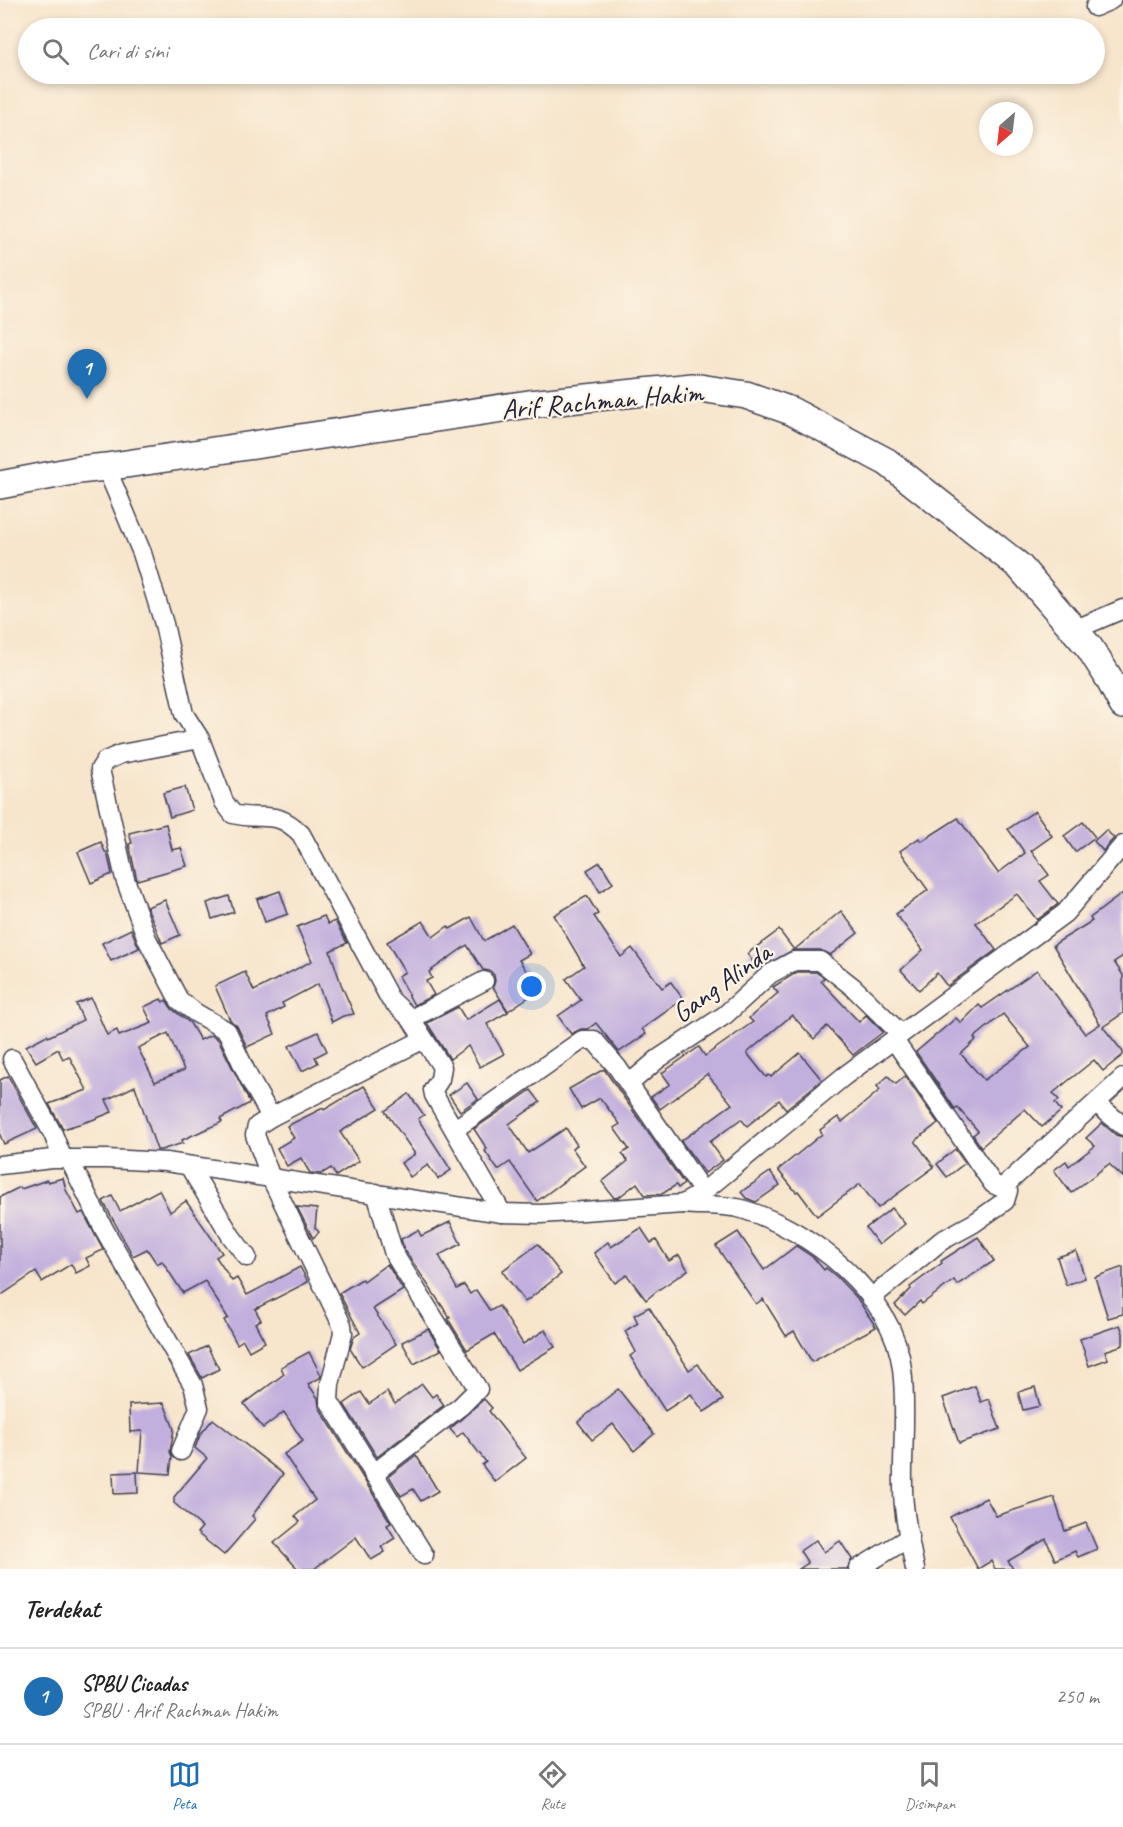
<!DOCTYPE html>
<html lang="id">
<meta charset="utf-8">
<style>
body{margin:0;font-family:Caveat,sans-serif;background:#f6f6f6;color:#222}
.compass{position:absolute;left:979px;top:102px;width:54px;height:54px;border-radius:50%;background:#fff;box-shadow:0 3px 9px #0003;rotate:208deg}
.you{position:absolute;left:532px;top:987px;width:21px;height:21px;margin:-15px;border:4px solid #fff;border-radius:50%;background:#1a73e8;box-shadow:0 0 0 9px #1a73e833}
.badge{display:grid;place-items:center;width:39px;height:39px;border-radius:50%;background:#1f6fb2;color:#fff;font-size:20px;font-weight:700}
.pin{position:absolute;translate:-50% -50px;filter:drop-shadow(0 2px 3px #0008)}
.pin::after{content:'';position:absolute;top:32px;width:21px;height:18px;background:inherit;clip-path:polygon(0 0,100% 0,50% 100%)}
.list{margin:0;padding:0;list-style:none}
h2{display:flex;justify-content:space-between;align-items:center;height:78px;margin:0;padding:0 24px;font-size:26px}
h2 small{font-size:20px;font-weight:400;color:#767676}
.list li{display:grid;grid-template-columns:39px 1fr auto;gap:18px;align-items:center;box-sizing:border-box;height:96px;padding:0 24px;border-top:2px solid #e0e0e0}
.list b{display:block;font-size:22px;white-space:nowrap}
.list p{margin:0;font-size:20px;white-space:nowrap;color:#767676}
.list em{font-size:20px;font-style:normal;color:#767676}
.icon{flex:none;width:33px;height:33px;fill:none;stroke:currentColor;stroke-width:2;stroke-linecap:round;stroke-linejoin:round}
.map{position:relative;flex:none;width:1123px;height:1569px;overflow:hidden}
.search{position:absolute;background:#fff;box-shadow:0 3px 9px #0003;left:18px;right:18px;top:18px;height:66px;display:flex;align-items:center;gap:15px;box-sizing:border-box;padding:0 21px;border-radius:33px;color:#767676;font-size:22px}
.sheet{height:174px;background:#fff}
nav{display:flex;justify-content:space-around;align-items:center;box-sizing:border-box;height:84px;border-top:2px solid #e0e0e0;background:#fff;font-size:16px;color:#767676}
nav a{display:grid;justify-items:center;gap:3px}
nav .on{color:#1f6fb2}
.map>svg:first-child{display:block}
.building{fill:#c1afdd;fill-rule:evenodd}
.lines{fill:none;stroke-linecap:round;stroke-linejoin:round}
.street-casing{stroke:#423f51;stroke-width:21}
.primary-casing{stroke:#423f51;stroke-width:30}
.street{stroke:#fff;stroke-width:18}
.primary{stroke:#fff;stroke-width:27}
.labels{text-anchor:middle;stroke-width:4.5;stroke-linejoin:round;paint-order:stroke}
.street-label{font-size:28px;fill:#22223b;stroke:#fcf5e5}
</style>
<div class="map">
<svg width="1123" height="1569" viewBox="0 0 1123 1569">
<rect width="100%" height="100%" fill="#fcf5e5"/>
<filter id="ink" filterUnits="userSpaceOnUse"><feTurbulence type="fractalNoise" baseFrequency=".0167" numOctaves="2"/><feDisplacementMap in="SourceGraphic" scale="12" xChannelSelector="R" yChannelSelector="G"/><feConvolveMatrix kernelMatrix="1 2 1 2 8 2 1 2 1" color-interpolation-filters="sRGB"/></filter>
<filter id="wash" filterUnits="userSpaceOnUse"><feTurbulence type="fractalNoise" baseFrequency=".008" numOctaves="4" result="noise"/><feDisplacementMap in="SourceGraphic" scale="24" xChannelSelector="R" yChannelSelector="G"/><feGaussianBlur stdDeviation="1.35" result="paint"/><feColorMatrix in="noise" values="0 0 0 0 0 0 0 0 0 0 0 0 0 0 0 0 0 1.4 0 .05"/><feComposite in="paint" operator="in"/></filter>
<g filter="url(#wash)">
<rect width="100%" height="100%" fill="#f7e5cc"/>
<g id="blocks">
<g class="building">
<polygon points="185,787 192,810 170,817 163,793"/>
<polygon points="1035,811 1052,836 1031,851 1049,875 1040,881 1058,904 1037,920 1017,894 976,923 996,950 947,986 937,973 919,990 901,970 923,950 896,914 928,890 900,851 919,838 922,841 958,818 998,873 1025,853 1008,829"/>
<polygon points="1083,822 1095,837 1075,852 1064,836"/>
<polygon points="166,824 172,850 181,848 187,866 137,880 129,844 132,843 129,833"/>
<polygon points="1106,830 1114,838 1103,851 1094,841"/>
<polygon points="101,842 105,852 107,852 112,874 91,883 78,852"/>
<polygon points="600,862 613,883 600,892 587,870"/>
<polygon points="280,891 288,914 265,922 257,899"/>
<path d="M1123,893V956L1114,962L1123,975V1013L1103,1027L1123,1052V1055L1103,1071L1094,1060L1053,1093L1059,1100L1055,1103L1061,1111L1042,1127L1025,1109L981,1147L973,1135L978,1131L957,1107L955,1109L916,1052L956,1018L961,1023L979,1005L982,1008L1037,970L1085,1034L1100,1024L1053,945L1092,921L1090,918ZM1003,1014L1030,1047L984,1080L961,1054L976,1040L974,1038Z"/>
<polygon points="229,896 234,912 212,919 207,903"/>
<polygon points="587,896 598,914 594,916 621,957 632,948 662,988 671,982 683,999 642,1029 646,1034 619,1052 596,1023 588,1029 581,1029 571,1034 558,1016 581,1000 566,979 584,966 554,915"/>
<polygon points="165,900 180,935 162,943 147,907"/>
<polygon points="841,911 858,933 830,955 820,950 793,950 759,969 747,954 779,930 794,950"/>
<polygon points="324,916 328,924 335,921 347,943 330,951 341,984 354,1014 343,1016 332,1022 318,984 282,1003 284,1007 267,1016 275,1034 247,1047 237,1026 230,1020 215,986 245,972 254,991 312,961 297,927"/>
<polygon points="471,917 484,941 512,924 530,954 519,960 539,990 508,1011 493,987 495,981 494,975 490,971 483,970 467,945 429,972 432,978 426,981 434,995 414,1005 398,976 405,972 387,942 423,921 433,937 448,926 450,929"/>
<polygon points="131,929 139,948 111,961 102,943"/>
<polygon points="797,972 816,972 824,978 821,981 859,1022 866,1015 883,1032 853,1055 827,1026 814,1039 792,1015 747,1053 766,1077 769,1075 771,1077 800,1053 822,1080 786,1109 779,1100 747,1126 741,1119 710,1142 723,1160 705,1173 681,1141 732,1104 707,1074 660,1109 651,1097 670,1084 662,1073 699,1047 705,1056 753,1022 749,1018 778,993 773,987"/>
<path d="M91,998L107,1035L117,1030L119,1036L152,1023L144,1007L161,999L163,1002L166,1000L172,1009L190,1023L200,1040L211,1035L218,1039L250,1103L220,1119L222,1122L182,1140L183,1143L161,1150H157L135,1086L106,1100L112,1112L92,1120L63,1129L49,1104L87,1090L69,1056L63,1059L58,1049L36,1062L26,1046L47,1035L48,1037L83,1020L76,1004ZM168,1033L184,1070L155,1082L138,1048Z"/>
<polygon points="500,999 508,1012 487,1024 504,1054 480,1067 468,1046 450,1059 427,1023 458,1007 466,1020"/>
<polygon points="318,1032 327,1051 315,1057 318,1063 302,1071 289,1046"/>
<polygon points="604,1069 684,1184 678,1188 676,1185 662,1194 645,1195 637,1183 619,1197 614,1198 602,1182 628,1161 622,1154 629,1149 614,1128 620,1124 600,1098 581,1109 569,1089"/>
<polygon points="8,1076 37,1129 4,1144 0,1135 0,1080"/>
<polygon points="888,1076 896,1084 905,1076 938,1123 915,1141 934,1167 878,1208 860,1184 817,1216 798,1191 796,1192 778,1170 822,1134 820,1130 838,1117 842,1122 880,1090 877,1086"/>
<polygon points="467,1083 478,1099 460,1111 449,1095"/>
<polygon points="364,1086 379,1108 340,1132 359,1161 336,1176 331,1168 321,1174 310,1173 301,1158 287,1166 277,1148 294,1138 287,1126 323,1108 324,1110"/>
<polygon points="531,1090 540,1102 509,1124 528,1153 566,1128 577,1145 572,1148 585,1166 537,1201 510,1162 498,1170 485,1151 487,1149 474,1129"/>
<polygon points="409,1094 424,1115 418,1119 451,1170 438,1179 428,1165 410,1177 401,1163 415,1154 385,1111"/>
<polygon points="1102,1123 1116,1135 1123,1137 1123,1177 1109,1164 1071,1193 1054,1170 1066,1161 1069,1166 1095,1146 1086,1138"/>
<polygon points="955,1149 965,1163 947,1177 937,1164"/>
<polygon points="770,1172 780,1185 756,1202 746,1198 741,1192"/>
<polygon points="63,1178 66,1190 79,1214 83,1212 103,1250 86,1258 90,1266 76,1273 71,1264 42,1282 36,1272 0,1296 0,1197 20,1187 21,1189 47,1180 48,1182"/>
<polygon points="159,1190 170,1212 186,1201 222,1253 216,1257 232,1281 237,1278 247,1295 300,1267 308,1282 255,1309 261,1320 255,1323 265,1342 249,1351 243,1340 237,1344 224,1320 228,1318 205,1281 183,1293 162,1261 157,1264 147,1249 133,1256 103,1201 112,1196 120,1211"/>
<polygon points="297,1207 317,1209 315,1228 319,1232 313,1238"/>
<polygon points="892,1208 905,1224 879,1245 866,1228"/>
<polygon points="450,1222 461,1244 439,1255 457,1289 464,1285 470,1294 476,1290 490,1311 499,1306 523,1344 545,1330 555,1347 517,1370 494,1334 467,1350 448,1319 450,1318 404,1249 401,1239 418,1230 421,1236"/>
<polygon points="641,1228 651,1243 656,1240 669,1261 679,1255 688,1270 658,1290 646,1300 627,1275 615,1283 594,1253 608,1242 611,1247"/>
<polygon points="738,1232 764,1270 796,1246 814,1258 824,1270 826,1268 837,1277 857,1298 876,1327 812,1362 794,1331 786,1336 763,1299 756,1304 716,1246"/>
<polygon points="978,1237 994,1261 957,1285 954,1280 922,1304 920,1301 905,1315 895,1305 911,1289 910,1287 942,1263 941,1261"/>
<polygon points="538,1244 561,1274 525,1302 502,1271"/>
<polygon points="1076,1251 1085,1278 1066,1285 1057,1257"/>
<polygon points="387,1264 403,1290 373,1309 396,1344 362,1367 350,1349 354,1337 360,1333 339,1293 362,1279 364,1281"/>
<polygon points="1123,1267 1123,1314 1108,1318 1095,1277"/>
<polygon points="649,1307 689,1370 698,1364 723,1400 704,1412 691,1394 665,1411 630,1356 636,1352 625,1331 638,1323 634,1315"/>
<polygon points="1120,1325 1123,1333 1123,1345 1105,1351 1108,1359 1089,1366 1080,1339"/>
<polygon points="428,1329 441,1350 414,1364 402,1342"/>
<polygon points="207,1346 219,1369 202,1378 189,1355"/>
<polygon points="309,1352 321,1375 320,1378 308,1384 318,1398 319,1407 391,1523 387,1525 395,1538 381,1547 385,1552 371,1560 356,1537 314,1569 298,1569 274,1543 300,1522 295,1516 315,1500 284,1454 303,1441 284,1412 263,1428 244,1404 284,1374 281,1367"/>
<polygon points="422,1384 432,1397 436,1394 444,1405 377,1457 344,1404 361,1392 369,1404 387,1392 395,1404"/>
<polygon points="975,1386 981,1402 989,1399 1000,1429 959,1443 943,1398"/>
<polygon points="1035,1387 1040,1406 1023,1410 1018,1392"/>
<polygon points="618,1389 654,1434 634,1451 613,1424 592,1440 578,1422"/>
<polygon points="484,1399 492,1408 489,1411 526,1458 495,1482 482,1465 486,1462 463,1432 457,1437 450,1429"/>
<polygon points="164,1403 174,1429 170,1452 172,1457 170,1474 139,1472 142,1431 130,1432 129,1405"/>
<polygon points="213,1419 283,1474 252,1516 255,1519 224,1555 197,1533 202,1527 174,1503 174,1497 207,1458 195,1448 200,1435"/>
<polygon points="416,1455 438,1491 421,1501 413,1489 401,1496 389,1476"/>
<polygon points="137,1472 138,1493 114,1494 113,1473"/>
<polygon points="1054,1497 1065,1531 1086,1523 1097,1549 1078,1557 1075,1551 1055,1560 1046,1539 1008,1561 1013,1569 995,1569 991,1561 978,1569 950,1517 986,1498 996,1516"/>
<polygon points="816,1540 824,1552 840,1541 852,1559 847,1569 799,1569 808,1563 800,1551"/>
</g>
</g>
</g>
<g filter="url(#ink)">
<use href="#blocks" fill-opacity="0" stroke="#423f51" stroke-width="1.5"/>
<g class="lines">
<g class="street-casing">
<g id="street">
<polyline points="1095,7 1111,0"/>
<path d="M106,467L142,553L164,624L184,714L200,739L224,802L233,814C262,822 274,807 301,834L390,999L411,1019L442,1067L440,1079L433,1090L434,1095L502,1213"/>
<polyline points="1074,630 1123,609"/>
<polyline points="200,739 121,754 105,761 100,769 125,879 147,939 179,1000 196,1013 227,1031 248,1076 271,1117"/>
<polyline points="411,1019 484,981"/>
<polyline points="894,1040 993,1184 1002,1188 1123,1078"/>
<polyline points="12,1059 53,1134 63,1159"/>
<polyline points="629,1084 658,1059 725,1015 770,974 794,961 820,961 853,987 901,1034"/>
<polyline points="1096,1103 1123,1126"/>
<polyline points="455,1129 582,1040 594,1040 617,1067 703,1192"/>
<polyline points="69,1159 104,1229 193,1385 199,1408 181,1451"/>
<polyline points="0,1165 52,1159 107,1159 166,1162 502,1213 541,1214 683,1204 703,1192 843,1077 1065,913 1123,845"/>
<polyline points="189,1166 231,1236 247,1257"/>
<path d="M683,1204C702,1206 724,1204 742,1209C810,1229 894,1294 902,1369C907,1408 902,1448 903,1488C903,1514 910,1543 915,1569"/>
<polyline points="871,1298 941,1241 974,1223 1005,1201 1008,1191 1006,1186"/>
<polyline points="373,1474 461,1406 478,1389 394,1254 376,1193"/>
<polyline points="424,1555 329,1401 330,1384 343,1333 342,1325 271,1178 255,1135 257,1126 271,1117 424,1039"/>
<polyline points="858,1569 910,1537"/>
</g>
</g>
<g class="primary-casing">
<polyline id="primary" points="0,485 78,470 106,467 529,404 693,387 746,395 791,411 887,462 1019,566 1089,647 1107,675 1123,705"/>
</g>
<use href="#street" class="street"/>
<use href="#primary" class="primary"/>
</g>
</g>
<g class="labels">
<g class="street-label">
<text transform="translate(602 400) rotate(-5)" y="10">Arif Rachman Hakim</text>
<text transform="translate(721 982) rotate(-36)" y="10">Gang Alinda</text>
</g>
</g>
</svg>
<svg class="compass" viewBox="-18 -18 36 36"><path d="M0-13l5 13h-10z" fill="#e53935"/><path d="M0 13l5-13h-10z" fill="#767676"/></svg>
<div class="you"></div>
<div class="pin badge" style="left:87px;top:399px">1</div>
<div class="search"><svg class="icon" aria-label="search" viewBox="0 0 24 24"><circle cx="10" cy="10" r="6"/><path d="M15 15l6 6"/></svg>Cari di sini</div>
</div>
<section class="sheet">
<h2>Terdekat<small></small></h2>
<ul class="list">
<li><span class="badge">1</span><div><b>SPBU Cicadas</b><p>SPBU · Arif Rachman Hakim</p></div><em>250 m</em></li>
</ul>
</section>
<nav>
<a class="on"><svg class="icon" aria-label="map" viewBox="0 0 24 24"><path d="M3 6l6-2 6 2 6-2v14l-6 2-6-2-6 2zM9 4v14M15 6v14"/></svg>Peta</a>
<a><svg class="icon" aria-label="directions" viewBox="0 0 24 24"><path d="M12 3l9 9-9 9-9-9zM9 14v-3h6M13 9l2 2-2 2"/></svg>Rute</a>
<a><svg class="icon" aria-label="saved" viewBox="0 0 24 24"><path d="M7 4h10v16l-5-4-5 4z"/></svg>Disimpan</a>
</nav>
